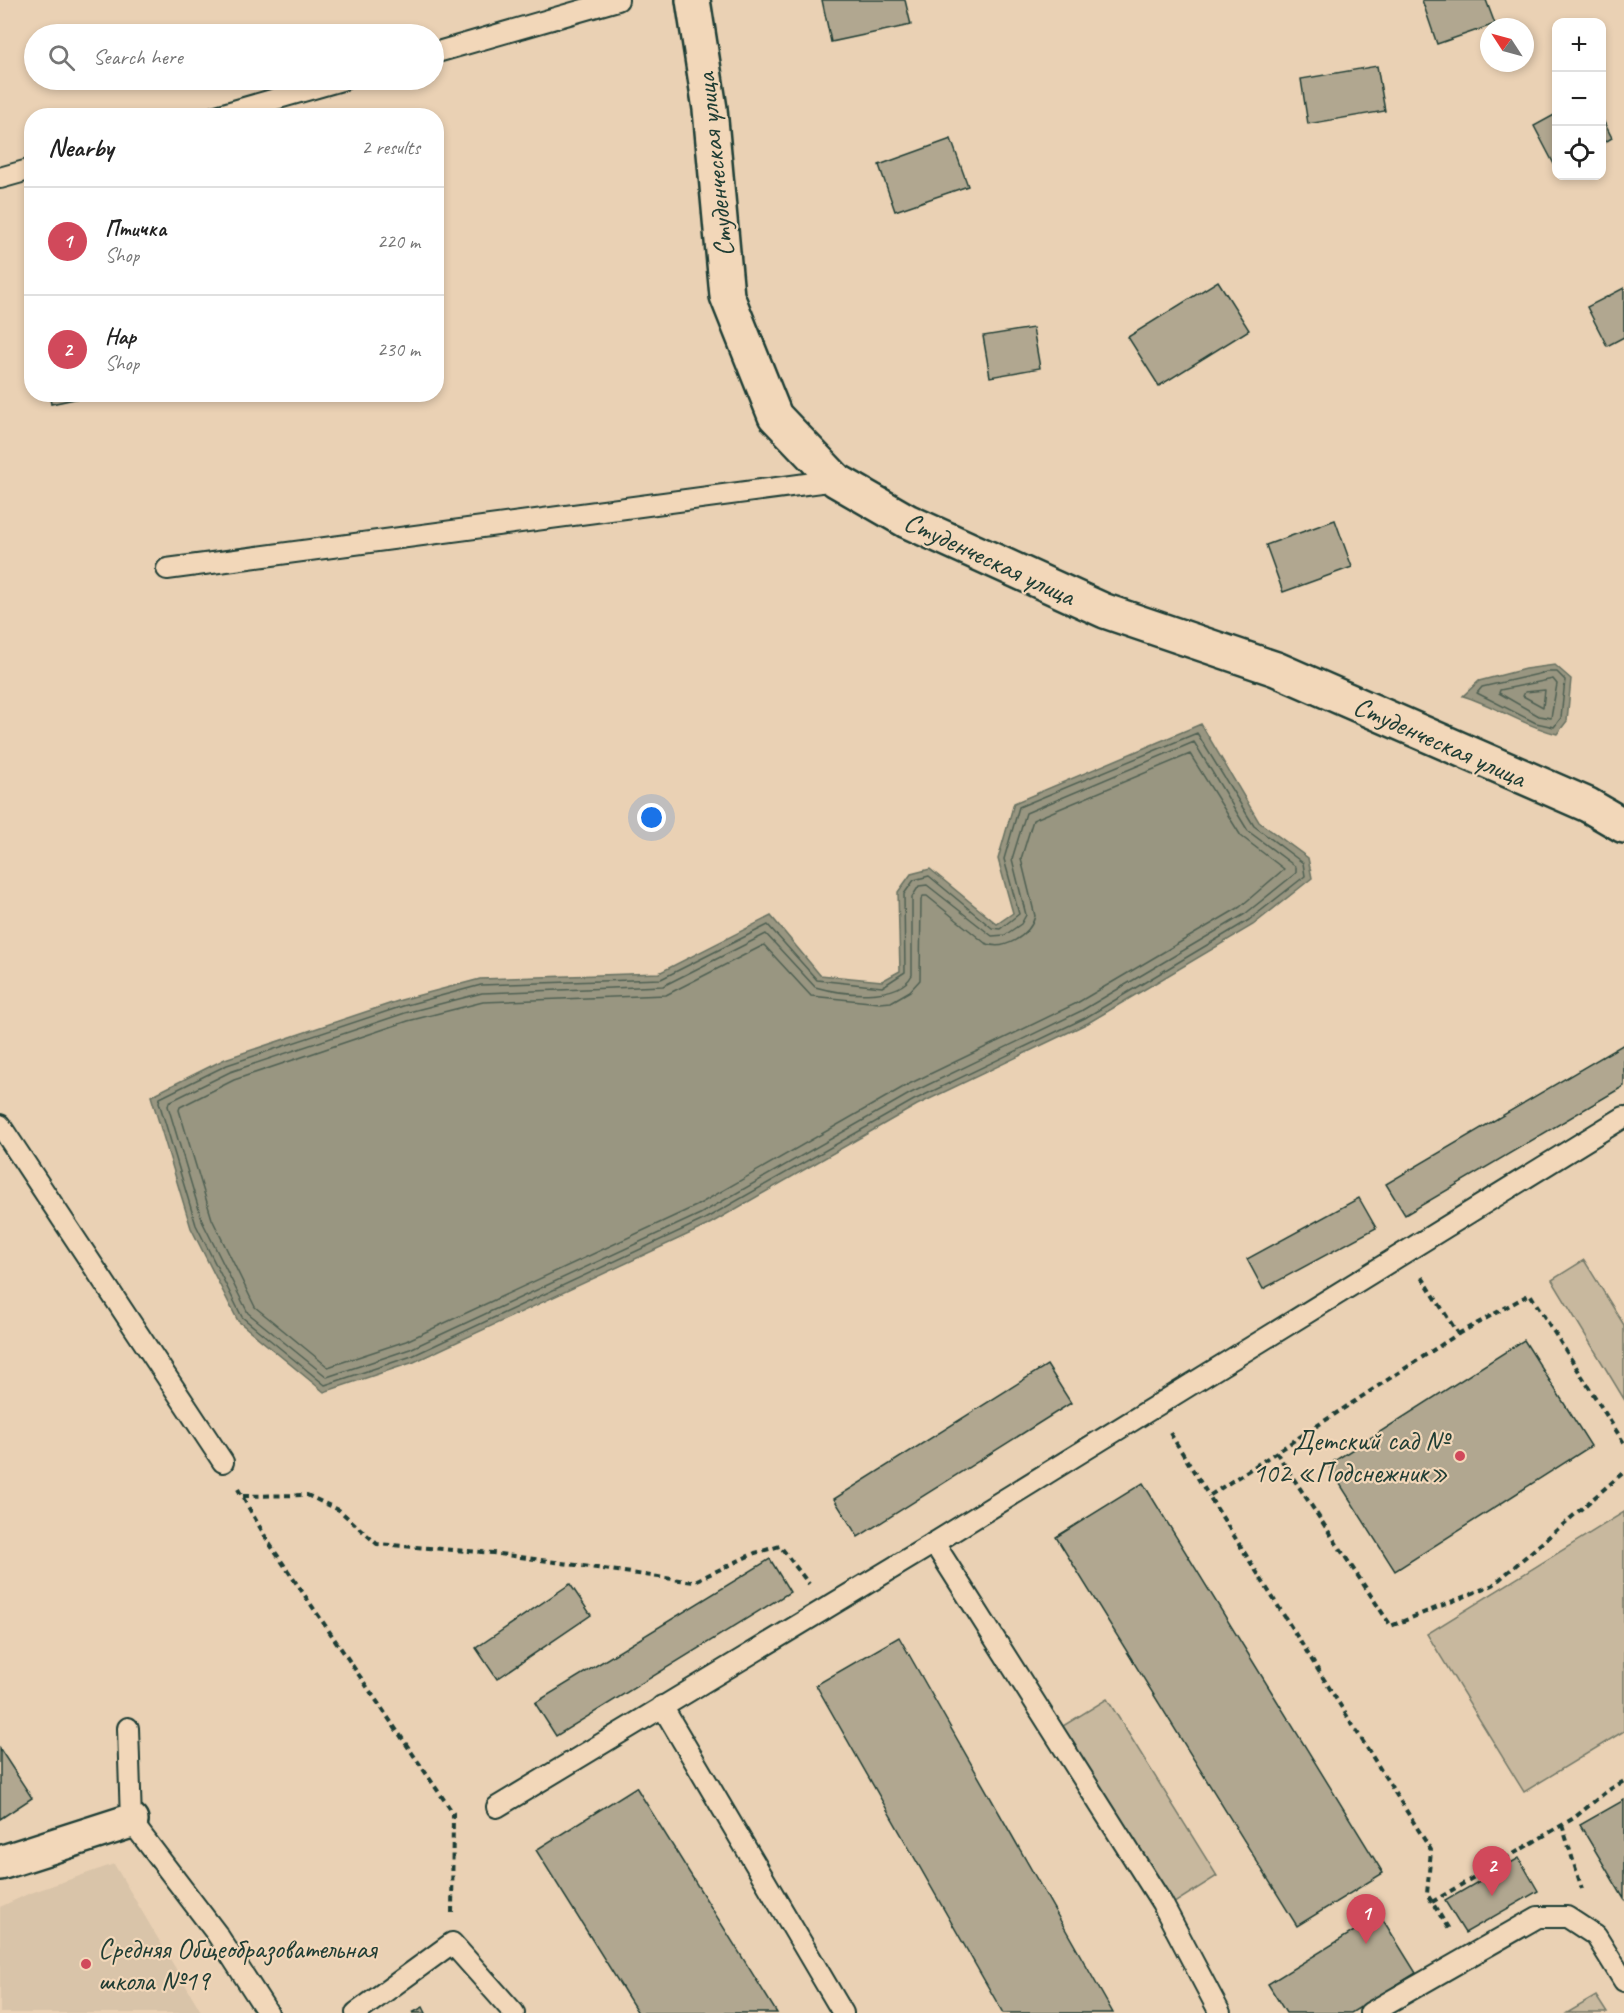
<!DOCTYPE html>
<meta charset="utf-8">
<style>
body{margin:0;font-family:Caveat,sans-serif;background:#f6f6f6;color:#222}
.controls{position:absolute;right:18px;top:18px;display:grid;overflow:hidden;border-radius:12px;box-shadow:0 3px 9px #0003}
.controls button{width:54px;height:54px;display:grid;place-items:center;padding:0;border:0;border-bottom:2px solid #e0e0e0;background:#fff;color:#222;font:30px sans-serif}
.compass{position:absolute;left:1480px;top:18px;width:54px;height:54px;border-radius:50%;background:#fff;box-shadow:0 3px 9px #0003;rotate:306deg}
.you{position:absolute;left:652px;top:818px;width:21px;height:21px;margin:-15px;border:4px solid #fff;border-radius:50%;background:#1a73e8;box-shadow:0 0 0 9px #1a73e833}
.badge{display:grid;place-items:center;width:39px;height:39px;border-radius:50%;background:#d1495b;color:#fff;font-size:20px;font-weight:700}
.pin{position:absolute;translate:-50% -50px;filter:drop-shadow(0 2px 3px #0008)}
.pin::after{content:'';position:absolute;top:32px;width:21px;height:18px;background:inherit;clip-path:polygon(0 0,100% 0,50% 100%)}
.list{margin:0;padding:0;list-style:none}
h2{display:flex;justify-content:space-between;align-items:center;height:78px;margin:0;padding:0 24px;font-size:26px}
h2 small{font-size:20px;font-weight:400;color:#767676}
.list li{display:grid;grid-template-columns:39px 1fr auto;gap:18px;align-items:center;box-sizing:border-box;height:108px;padding:0 24px;border-top:2px solid #e0e0e0}
.list b{display:block;font-size:22px;white-space:nowrap}
.list p{margin:0;font-size:20px;white-space:nowrap;color:#767676}
.list em{font-size:20px;font-style:normal;color:#767676}
.icon{flex:none;width:33px;height:33px;fill:none;stroke:currentColor;stroke-width:2;stroke-linecap:round;stroke-linejoin:round}
.map{position:relative;flex:none;width:1624px;height:2013px;overflow:hidden}
.search{position:absolute;background:#fff;box-shadow:0 3px 9px #0003;left:24px;top:24px;width:420px;height:66px;display:flex;align-items:center;gap:15px;box-sizing:border-box;padding:0 21px;border-radius:33px;color:#767676;font-size:22px}
.panel{position:absolute;background:#fff;box-shadow:0 3px 9px #0003;left:24px;top:108px;width:420px;height:294px;border-radius:24px}
.map>svg:first-child{display:block}
.built{fill:#d9c4a9}
.green{fill:#c8b89e;stroke:#747a69;stroke-width:1.5}
.water{fill:#999681;stroke:#687262;stroke-width:1.5}
.lines{fill:none;stroke-linecap:round;stroke-linejoin:round}
.shore{stroke:#506153;stroke-width:1.5}
.building{fill:#b1a790;stroke:#1f3d34;stroke-width:1.5}
.service-casing{stroke:#1f3d34;stroke-width:24}
.minor-casing{stroke:#1f3d34;stroke-width:38}
.tertiary-casing{stroke:#1f3d34;stroke-width:38}
.path{stroke:#1f3d34;stroke-width:4;stroke-dasharray:6 4.5;stroke-linecap:butt}
.service{stroke:#f2d7b9;stroke-width:20}
.minor{stroke:#f2d7b9;stroke-width:33}
.tertiary{stroke:#f2d7b9;stroke-width:33}
.poi-dot{fill:#d1495b;stroke:#f2d7b9;stroke-width:2}
.labels{text-anchor:middle;stroke-width:4.5;stroke-linejoin:round;paint-order:stroke}
.street-label{font-size:28px;fill:#1f3d34;stroke:#f2d7b9}
.poi-label{font-size:28px;fill:#1f3d34;stroke:#f2d7b9;text-anchor:end}
</style>
<div class="map">
<svg width="1624" height="2013" viewBox="0 0 1624 2013">
<rect width="100%" height="100%" fill="#ead1b4"/>
<filter id="ink" filterUnits="userSpaceOnUse"><feTurbulence type="fractalNoise" baseFrequency=".0167" numOctaves="2"/><feDisplacementMap in="SourceGraphic" scale="12" xChannelSelector="R" yChannelSelector="G"/><feConvolveMatrix kernelMatrix="1 2 1 2 8 2 1 2 1" color-interpolation-filters="sRGB"/></filter>
<g filter="url(#ink)">
<polygon class="built" points="114,1864 202,2013 0,2013 0,1907 28,1894"/>
<g class="green">
<polygon points="1584,1260 1624,1325 1624,1399 1552,1280"/>
<polygon points="1624,1512 1624,1731 1524,1792 1427,1634"/>
<polygon points="1107,1699 1217,1876 1168,1907 1058,1729"/>
<polygon points="1596,1996 1607,2013 1567,2013"/>
</g>
<g class="water">
<path d="M1555,665L1571,679L1567,721L1557,734C1524,726 1496,706 1463,696L1479,681L1525,669Z"/>
<polygon points="1201,724 1259,822 1308,858 1312,878 1253,925 1088,1023 917,1105 706,1226 414,1362 324,1392 238,1321 191,1228 151,1096 225,1059 401,1000 480,979 659,973 771,916 820,975 882,981 900,971 898,892 911,874 930,869 997,924 1013,913 998,859 1014,803"/>
</g>
<g class="lines">
<g class="shore">
<polygon points="1547,672 1557,672 1565,680 1561,718 1554,727 1536,723 1477,693 1482,687"/>
<polygon points="1553,679 1557,684 1551,718 1539,716 1499,693 1500,690"/>
<polygon points="1545,690 1543,707 1523,696 1525,692"/>
<polygon points="1197,733 1254,826 1303,863 1305,876 1249,920 1085,1018 914,1100 703,1220 412,1356 325,1385 242,1317 196,1225 159,1102 160,1098 227,1065 403,1006 481,985 661,979 768,925 817,980 882,987 905,972 904,894 914,880 929,876 992,928 1000,929 1019,914 1004,859 1019,807"/>
<path d="M1194,742L1248,831L1296,867V873L1245,914L1081,1011L911,1093L700,1214L410,1349L327,1377L248,1313L203,1223L168,1106L169,1102L230,1072L405,1013L482,993L663,986L766,934L815,987C840,994 898,1002 912,975V897L919,886L927,885L992,936L1005,935L1021,924L1026,915L1012,859L1026,813Z"/>
<path d="M1190,754L1241,836L1284,869L1240,907L1077,1003L907,1085L696,1206L406,1341L328,1367L255,1307L212,1219L179,1110L180,1107L234,1080L408,1021L483,1002L666,995L764,945L811,996L880,1003L891,1002L910,991L920,980L921,900L923,896H927L985,943C1003,952 1030,936 1035,916L1021,859L1033,820Z"/>
</g>
</g>
<g class="building">
<polygon points="822,0 905,0 911,25 831,42"/>
<polygon points="1422,0 1486,0 1495,24 1437,44"/>
<polygon points="1377,66 1385,111 1308,124 1301,79"/>
<polygon points="1556,114 1556,168 1534,126"/>
<polygon points="1602,118 1612,138 1602,144"/>
<polygon points="951,139 968,186 895,211 879,165"/>
<polygon points="1218,281 1249,330 1159,386 1128,337"/>
<polygon points="1624,288 1624,337 1607,346 1587,307"/>
<polygon points="1033,328 1040,368 990,377 983,336"/>
<polygon points="49,394 98,394 51,404"/>
<polygon points="1335,520 1352,567 1283,592 1266,545"/>
<polygon points="1624,1044 1624,1086 1405,1215 1386,1184"/>
<polygon points="1359,1198 1376,1228 1263,1289 1247,1259"/>
<polygon points="1524,1340 1591,1446 1395,1571 1328,1465"/>
<polygon points="1047,1365 1071,1403 858,1537 834,1499"/>
<polygon points="1143,1483 1383,1873 1297,1926 1056,1537"/>
<polygon points="770,1559 790,1592 556,1736 535,1703"/>
<polygon points="570,1584 591,1615 497,1679 476,1648"/>
<polygon points="899,1637 1113,2013 1003,2013 816,1685"/>
<polygon points="0,1749 32,1798 0,1819"/>
<polygon points="636,1787 777,2013 638,2013 536,1850"/>
<polygon points="1624,1800 1624,1899 1580,1825"/>
<polygon points="1519,1858 1538,1891 1465,1933 1445,1901"/>
<polygon points="1380,1915 1416,1973 1351,2013 1286,2013 1268,1984"/>
<polygon points="423,2007 426,2013 412,2013"/>
</g>
<g class="lines">
<g class="service-casing">
<g id="service">
<polyline points="434,53 618,0"/>
<polyline points="216,116 342,80"/>
<polyline points="0,178 32,169"/>
<polyline points="167,569 836,480"/>
<polyline points="0,1125 223,1462"/>
<polyline points="934,1543 1162,1903 1220,2013"/>
<polyline points="662,1706 843,2013"/>
<polyline points="128,1728 131,1821 217,1934 268,2013"/>
<polyline points="497,1807 934,1543 1624,1117"/>
<polyline points="356,2013 452,1943 514,2013"/>
<polyline points="1370,2013 1538,1917 1567,1917 1596,1936 1624,1981"/>
</g>
</g>
<g class="minor-casing">
<polyline id="minor" points="0,1863 131,1821"/>
</g>
<g class="tertiary-casing">
<polyline id="tertiary" points="693,0 710,109 727,296 775,416 836,480 907,521 1105,611 1276,669 1588,805 1624,826"/>
</g>
<g class="path">
<polyline points="1422,1277 1458,1334 1209,1496 1431,1850 1427,1894 1450,1931"/>
<polyline points="1458,1334 1530,1294 1624,1443"/>
<polyline points="1170,1433 1209,1496"/>
<polyline points="1276,1452 1391,1626 1493,1585 1624,1472"/>
<polyline points="238,1489 269,1543 453,1813 452,1915"/>
<polyline points="243,1496 307,1495 339,1510 377,1544 493,1553 693,1582 755,1553 780,1546 809,1584"/>
<polyline points="1562,1825 1582,1889"/>
<polyline points="1432,1902 1574,1818 1607,1791 1624,1781"/>
</g>
<use href="#service" class="service"/>
<use href="#minor" class="minor"/>
<use href="#tertiary" class="tertiary"/>
</g>
</g>
<g class="poi-dot">
<circle cx="1460" cy="1456" r="6"/>
<circle cx="86" cy="1964" r="6"/>
</g>
<g class="labels">
<g class="street-label">
<text transform="translate(714 165) rotate(-96)" y="10">Студенческая улица</text>
<text transform="translate(990 558) rotate(25)" y="10">Студенческая улица</text>
<text transform="translate(1440 741) rotate(24)" y="10">Студенческая улица</text>
</g>
<g class="poi-label">
<text x="1448" y="1450">Детский сад №<tspan x="1448" dy="32">102 «Подснежник»</tspan></text>
<text x="98" y="1958" text-anchor="start">Средняя Общеобразовательная<tspan x="98" dy="32">школа №19</tspan></text>
</g>
</g>
</svg>
<div class="controls">
<button>+</button>
<button>−</button>
<button><svg class="icon" aria-label="locate" viewBox="0 0 24 24"><circle cx="12" cy="12" r="6"/><path d="M12 2v4M12 18v4M2 12h4M18 12h4"/></svg></button>
</div>
<svg class="compass" viewBox="-18 -18 36 36"><path d="M0-13l5 13h-10z" fill="#e53935"/><path d="M0 13l5-13h-10z" fill="#767676"/></svg>
<div class="you"></div>
<div class="pin badge" style="left:1366px;top:1944px">1</div>
<div class="pin badge" style="left:1492px;top:1896px">2</div>
<div class="search"><svg class="icon" aria-label="search" viewBox="0 0 24 24"><circle cx="10" cy="10" r="6"/><path d="M15 15l6 6"/></svg>Search here</div>
<section class="panel">
<h2>Nearby<small>2 results</small></h2>
<ul class="list">
<li><span class="badge">1</span><div><b>Птичка</b><p>Shop</p></div><em>220 m</em></li>
<li><span class="badge">2</span><div><b>Нар</b><p>Shop</p></div><em>230 m</em></li>
</ul>
</section>
</div>
